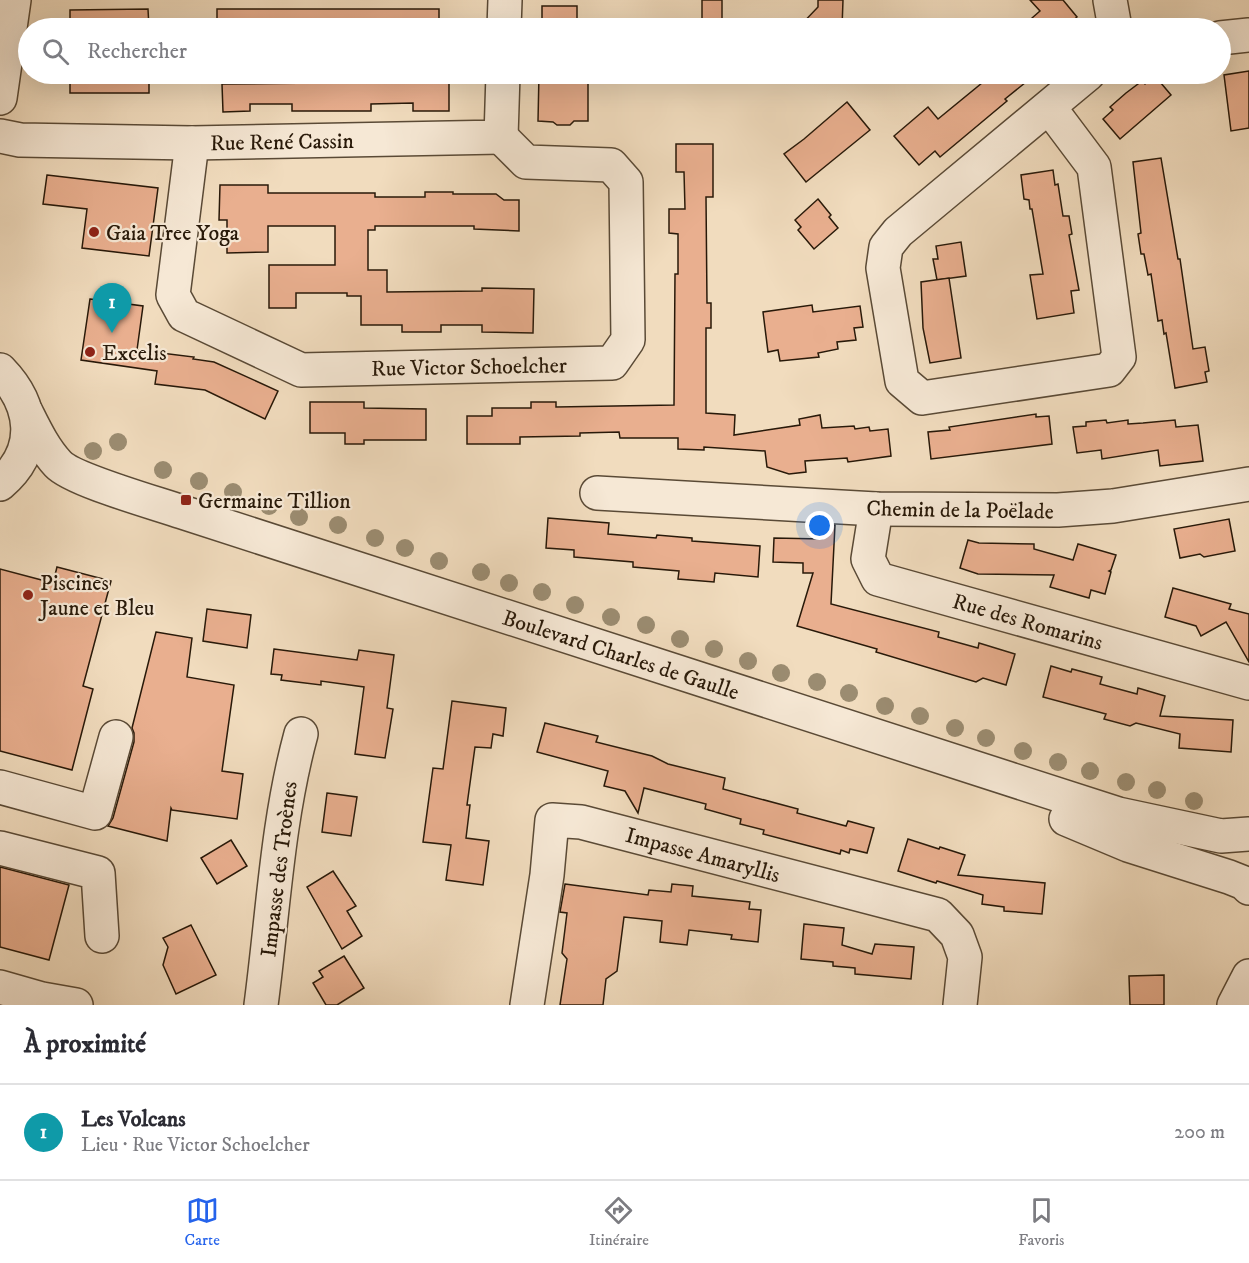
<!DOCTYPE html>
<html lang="fr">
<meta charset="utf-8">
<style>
body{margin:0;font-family:"IM FELL DW Pica",serif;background:#f2f2f3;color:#2b2b33}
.you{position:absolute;left:820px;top:526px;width:21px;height:21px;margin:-15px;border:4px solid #fff;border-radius:50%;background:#1a73e8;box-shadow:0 0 0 9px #1a73e833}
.badge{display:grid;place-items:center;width:39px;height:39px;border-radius:50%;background:#2563eb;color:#fff;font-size:20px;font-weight:700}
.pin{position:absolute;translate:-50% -50px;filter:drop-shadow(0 2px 3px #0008)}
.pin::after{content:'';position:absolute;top:32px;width:21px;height:18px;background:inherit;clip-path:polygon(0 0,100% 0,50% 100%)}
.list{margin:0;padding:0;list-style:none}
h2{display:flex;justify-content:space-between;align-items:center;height:78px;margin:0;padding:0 24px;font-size:26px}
h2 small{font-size:20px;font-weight:400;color:#7c7c81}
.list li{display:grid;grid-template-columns:39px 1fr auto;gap:18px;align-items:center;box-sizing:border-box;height:96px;padding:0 24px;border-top:2px solid #e1e1e2}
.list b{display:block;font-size:22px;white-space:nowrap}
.list p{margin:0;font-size:20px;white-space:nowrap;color:#7c7c81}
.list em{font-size:20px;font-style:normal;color:#7c7c81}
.icon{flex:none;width:33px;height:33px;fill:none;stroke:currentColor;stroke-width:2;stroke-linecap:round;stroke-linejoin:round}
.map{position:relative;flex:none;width:1249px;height:1005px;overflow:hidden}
.search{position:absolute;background:#fff;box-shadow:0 6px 24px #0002;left:18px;right:18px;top:18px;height:66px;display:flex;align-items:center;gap:15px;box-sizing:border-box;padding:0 21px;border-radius:33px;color:#7c7c81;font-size:22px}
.sheet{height:174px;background:#fff}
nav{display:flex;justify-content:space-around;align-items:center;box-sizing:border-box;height:84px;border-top:2px solid #e1e1e2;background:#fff;font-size:16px;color:#7c7c81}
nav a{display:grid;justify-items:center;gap:3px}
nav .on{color:#2563eb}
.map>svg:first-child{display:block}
.building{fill:#e9af8f;stroke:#281909;stroke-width:1.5}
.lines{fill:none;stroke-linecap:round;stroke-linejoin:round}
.minor-casing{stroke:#5a4a36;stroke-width:36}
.minor{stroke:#f6e8d5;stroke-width:33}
.tree{fill:#9b8c71}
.poi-dot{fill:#8f2418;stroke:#f6e8d5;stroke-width:2}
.labels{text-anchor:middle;stroke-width:4.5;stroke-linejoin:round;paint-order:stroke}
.street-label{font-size:22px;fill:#281909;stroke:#f6e8d5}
.poi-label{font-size:22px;fill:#281909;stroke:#f6e8d5;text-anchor:start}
</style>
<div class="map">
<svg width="1249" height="1005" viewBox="0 0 1249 1005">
<rect width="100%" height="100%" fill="#f1dcbe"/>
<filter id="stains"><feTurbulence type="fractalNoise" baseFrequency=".00333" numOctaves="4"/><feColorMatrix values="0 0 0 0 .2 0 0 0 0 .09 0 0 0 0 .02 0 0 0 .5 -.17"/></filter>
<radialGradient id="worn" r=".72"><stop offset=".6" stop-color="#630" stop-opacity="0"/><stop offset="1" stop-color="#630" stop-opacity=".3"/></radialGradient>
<g class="building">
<rect x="702" y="0" width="20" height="28"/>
<polygon points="818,0 843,0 842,28 798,28 818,7"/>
<polygon points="1030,0 1063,0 1077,17 1063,28 1041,28 1032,18 1040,11"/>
<rect x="542" y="6" width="35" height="22"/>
<polygon points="148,9 149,28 70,28 70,10"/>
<rect x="217" y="9" width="222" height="19"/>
<polygon points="1249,71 1249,128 1231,131 1224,75"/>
<rect x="70" y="74" width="79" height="19"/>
<polygon points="539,74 560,74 560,80 588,81 588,121 574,121 570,125 557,125 553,122 538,121"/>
<polygon points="993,74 1036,74 1005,99 1007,101 940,157 935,151 919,165 894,136 928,107 938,119"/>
<polygon points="1155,76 1171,95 1120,139 1103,119 1113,110 1110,107 1126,93 1142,81 1145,84"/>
<polygon points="319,80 344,80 344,83 401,83 401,80 449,80 449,111 413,111 413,103 371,104 371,111 292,111 292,104 250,104 250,111 223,112 222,84 319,83"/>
<polygon points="847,102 870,130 806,182 784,154 804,139"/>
<polygon points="676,144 713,144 713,197 706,197 707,303 711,303 711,328 706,328 706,413 735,415 734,435 800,425 799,419 820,415 822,428 854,426 855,429 869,427 870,431 888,429 891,456 848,462 847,458 805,461 806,472 789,474 767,467 765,451 704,447 704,450 678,449 678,438 620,438 619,432 580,433 580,436 520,437 520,444 467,444 467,416 492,416 492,408 531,408 531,402 556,402 556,407 674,405 675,274 678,274 678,234 669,233 669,209 685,209 684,172 676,172"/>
<polygon points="1161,158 1178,259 1180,259 1193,349 1205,347 1209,371 1205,372 1207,382 1175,388 1166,333 1164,334 1162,320 1158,321 1151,274 1148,275 1144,254 1141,254 1138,234 1141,233 1133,162"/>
<polygon points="1053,170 1055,185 1058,184 1063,216 1069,216 1072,234 1069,235 1079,290 1071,291 1074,313 1037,319 1030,275 1043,274 1032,209 1030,209 1029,200 1024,199 1021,175"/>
<polygon points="47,175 158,188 149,256 82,248 87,209 43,204"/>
<polygon points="220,185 268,185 268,193 375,193 375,197 425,197 425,192 453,192 453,194 496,194 504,200 519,200 519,231 474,229 474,226 375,226 375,230 368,230 368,270 387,270 387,292 482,291 482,288 534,289 533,333 482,332 482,325 441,325 441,332 402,332 402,325 361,325 361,296 347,296 347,293 296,293 296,308 269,308 269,265 335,265 335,226 268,226 268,252 227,253 227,220 219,220"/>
<polygon points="818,199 831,215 829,217 838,228 814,249 798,230 801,227 795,220"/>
<polygon points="961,242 966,276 937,280 933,259 938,259 936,246"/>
<polygon points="949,278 961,358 930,363 923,328 921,282"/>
<polygon points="90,299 143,306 137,350 194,357 193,359 214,362 278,391 265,419 205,390 155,384 157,371 81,360"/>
<polygon points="812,305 813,312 860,306 863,327 854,328 856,340 837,342 838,349 818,353 819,357 780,361 778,350 768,352 763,312"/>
<polygon points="310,402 364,402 364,408 426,409 426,440 364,440 364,444 345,444 345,433 310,433"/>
<polygon points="1036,414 1036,417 1049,416 1052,444 931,459 928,432 950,430 949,427"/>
<polygon points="1106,420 1107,423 1128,420 1128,424 1143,423 1175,420 1176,427 1198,425 1203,461 1160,466 1158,450 1102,459 1101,450 1077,453 1073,427 1086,426 1086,422"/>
<polygon points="548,518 609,523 608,534 656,538 657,535 680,537 692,538 692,541 760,546 758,577 715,573 714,582 678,579 679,571 633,567 633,562 574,557 574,550 546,548"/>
<polygon points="1229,519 1235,551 1204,557 1200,554 1180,558 1174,529"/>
<polygon points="827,525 835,525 831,604 939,632 938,637 978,648 979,643 1015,654 1006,685 983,678 976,682 876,652 877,649 797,626 813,573 803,573 803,563 773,562 774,538 822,539"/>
<polygon points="968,540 979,543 1034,544 1034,549 1073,560 1078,544 1116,555 1111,570 1109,571 1111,572 1105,594 1091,590 1089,598 1050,587 1054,575 978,574 960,568"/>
<polygon points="57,567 111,581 83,686 93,689 72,770 0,751 0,569 53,583"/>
<polygon points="1173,588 1231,604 1229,609 1249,614 1249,662 1226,622 1201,636 1196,626 1165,617"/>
<polygon points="207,609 251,615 247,648 203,641"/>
<polygon points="156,632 192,638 187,677 234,685 222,771 243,774 237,819 172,810 171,808 167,841 108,826 113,818 134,742 134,733 132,728"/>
<polygon points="274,649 357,660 359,650 394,655 387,708 393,709 385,758 355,754 364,687 321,681 321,685 281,680 282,675 271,674"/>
<polygon points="1051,666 1071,672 1072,669 1102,677 1100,684 1137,694 1138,688 1165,696 1160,716 1233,720 1231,752 1179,748 1180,734 1136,723 1130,726 1104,719 1106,714 1043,697"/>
<polygon points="452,701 506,708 503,736 493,734 491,748 475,747 467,805 470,805 466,838 489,841 483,885 446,880 451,845 423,842 433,768 443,769"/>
<polygon points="545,723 598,736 596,742 652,756 668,764 725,778 723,789 798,809 797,813 846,826 848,821 874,828 867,853 850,849 849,853 841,850 840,854 763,834 764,830 740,824 741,819 705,809 706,804 644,788 638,813 625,791 604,786 608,771 537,752"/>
<polygon points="327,793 357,797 351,836 322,832"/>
<polygon points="908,839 939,849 940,847 965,855 958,875 1045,883 1042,914 1004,911 1004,907 982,904 983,895 937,881 936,883 898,871"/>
<polygon points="231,840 247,866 217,884 201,858"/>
<polygon points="0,867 69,885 49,960 0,947"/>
<polygon points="333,871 356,906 347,911 362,936 342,949 307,887"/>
<polygon points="565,884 648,895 649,890 671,892 672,884 693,886 692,896 750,902 749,909 761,910 758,942 731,939 732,935 689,930 687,945 660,942 662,921 624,917 617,971 606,979 603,1005 560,1005 567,959 562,953 567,913 560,912"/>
<polygon points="804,924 844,928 842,945 872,954 875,944 914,947 911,979 855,974 855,968 833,966 833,962 801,959"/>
<polygon points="191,925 216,975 176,994 163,965 168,947 163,938"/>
<polygon points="344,956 364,988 337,1005 326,1005 313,983 323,977 319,971"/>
<polygon points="1164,975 1164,1005 1130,1005 1129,976"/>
</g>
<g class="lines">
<g class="minor-casing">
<g id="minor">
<polyline points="1110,0 1115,28"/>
<polyline points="504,28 505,0"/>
<polyline points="1220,38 1249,35"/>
<polyline points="0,98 14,0"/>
<polyline points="1049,107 1094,167 1119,357 1109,370 922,398 902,381 883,268 886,247 898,232 1088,74"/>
<polyline points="0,136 20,140 192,143 501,137 503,74"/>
<polyline points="192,143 173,295 184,315 301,370 612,363 628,340 626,182 611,165 526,162 501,137"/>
<path d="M0,370C34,405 40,450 0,484"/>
<path d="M26,412C35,430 44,449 58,464C73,480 156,503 182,512L1118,814L1221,836L1249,834"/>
<polyline points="597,493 876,509 1058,510 1113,506 1249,484"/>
<polyline points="876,509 868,559 878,579 1249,683"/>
<polyline points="0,787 95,813 116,737"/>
<polyline points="1066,819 1128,845 1229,877 1244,883 1249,888"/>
<polyline points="0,848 98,873 102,936"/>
<polyline points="0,987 42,999 76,1005"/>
<path d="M261,1005C273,915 277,822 301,734"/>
<polyline points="527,1005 547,875 552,820 581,822 938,915 957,935 965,957 960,1005"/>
<polyline points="1234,1005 1249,976"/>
</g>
</g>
<use href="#minor" class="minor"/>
</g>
<g class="tree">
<circle cx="118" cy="442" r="9"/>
<circle cx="93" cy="451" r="9"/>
<circle cx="163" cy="470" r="9"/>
<circle cx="199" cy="481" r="9"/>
<circle cx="233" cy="492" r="9"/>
<circle cx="269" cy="506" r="9"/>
<circle cx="299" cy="517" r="9"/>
<circle cx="338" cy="525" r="9"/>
<circle cx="375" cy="538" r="9"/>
<circle cx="405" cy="548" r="9"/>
<circle cx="439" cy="561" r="9"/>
<circle cx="481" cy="572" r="9"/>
<circle cx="509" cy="583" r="9"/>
<circle cx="542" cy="592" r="9"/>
<circle cx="575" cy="605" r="9"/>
<circle cx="611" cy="617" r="9"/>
<circle cx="646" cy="625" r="9"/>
<circle cx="680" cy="639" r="9"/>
<circle cx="714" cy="649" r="9"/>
<circle cx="748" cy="661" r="9"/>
<circle cx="781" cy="673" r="9"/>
<circle cx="817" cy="682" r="9"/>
<circle cx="849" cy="693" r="9"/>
<circle cx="885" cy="706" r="9"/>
<circle cx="920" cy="716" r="9"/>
<circle cx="955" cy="728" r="9"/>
<circle cx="986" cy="738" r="9"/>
<circle cx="1023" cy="751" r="9"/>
<circle cx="1058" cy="762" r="9"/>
<circle cx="1090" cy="771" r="9"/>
<circle cx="1126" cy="782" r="9"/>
<circle cx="1157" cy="790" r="9"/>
<circle cx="1194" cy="801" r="9"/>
</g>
<g class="poi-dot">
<circle cx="94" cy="232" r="6"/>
<circle cx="90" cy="352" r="6"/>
<rect x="180" y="494" width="12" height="12" rx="3"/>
<circle cx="28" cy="595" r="6"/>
</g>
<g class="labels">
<g class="street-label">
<text transform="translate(282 141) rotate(-1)" y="8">Rue René Cassin</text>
<text transform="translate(469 366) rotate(-1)" y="8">Rue Victor Schoelcher</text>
<text transform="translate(960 509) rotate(1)" y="8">Chemin de la Poëlade</text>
<text transform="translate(1028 621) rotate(16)" y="8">Rue des Romarins</text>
<text transform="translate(621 654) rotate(18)" y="8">Boulevard Charles de Gaulle</text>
<text transform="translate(703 854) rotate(15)" y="8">Impasse Amaryllis</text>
<text transform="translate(278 869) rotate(-83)" y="8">Impasse des Troènes</text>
</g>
<g class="poi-label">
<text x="106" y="240">Gaia Tree Yoga</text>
<text x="102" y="360">Excelis</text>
<text x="198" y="508">Germaine Tillion</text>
<text x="40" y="590">Piscines<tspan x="40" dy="25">Jaune et Bleu</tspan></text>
</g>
</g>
<rect width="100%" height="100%" filter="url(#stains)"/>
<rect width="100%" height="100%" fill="url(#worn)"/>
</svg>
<div class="you"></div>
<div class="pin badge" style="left:112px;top:333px;background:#0f9aa8">1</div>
<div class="search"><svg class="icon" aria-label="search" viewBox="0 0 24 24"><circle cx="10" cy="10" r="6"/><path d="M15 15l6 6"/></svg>Rechercher</div>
</div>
<section class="sheet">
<h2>À proximité<small></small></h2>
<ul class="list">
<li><span class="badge" style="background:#0f9aa8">1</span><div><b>Les Volcans</b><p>Lieu · Rue Victor Schoelcher</p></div><em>200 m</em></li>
</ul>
</section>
<nav>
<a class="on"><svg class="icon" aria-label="map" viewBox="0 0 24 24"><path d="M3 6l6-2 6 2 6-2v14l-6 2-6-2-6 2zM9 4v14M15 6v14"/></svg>Carte</a>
<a><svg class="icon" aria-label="directions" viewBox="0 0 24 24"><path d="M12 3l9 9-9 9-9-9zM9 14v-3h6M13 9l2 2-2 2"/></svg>Itinéraire</a>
<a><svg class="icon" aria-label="saved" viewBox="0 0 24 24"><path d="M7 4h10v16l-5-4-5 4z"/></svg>Favoris</a>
</nav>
